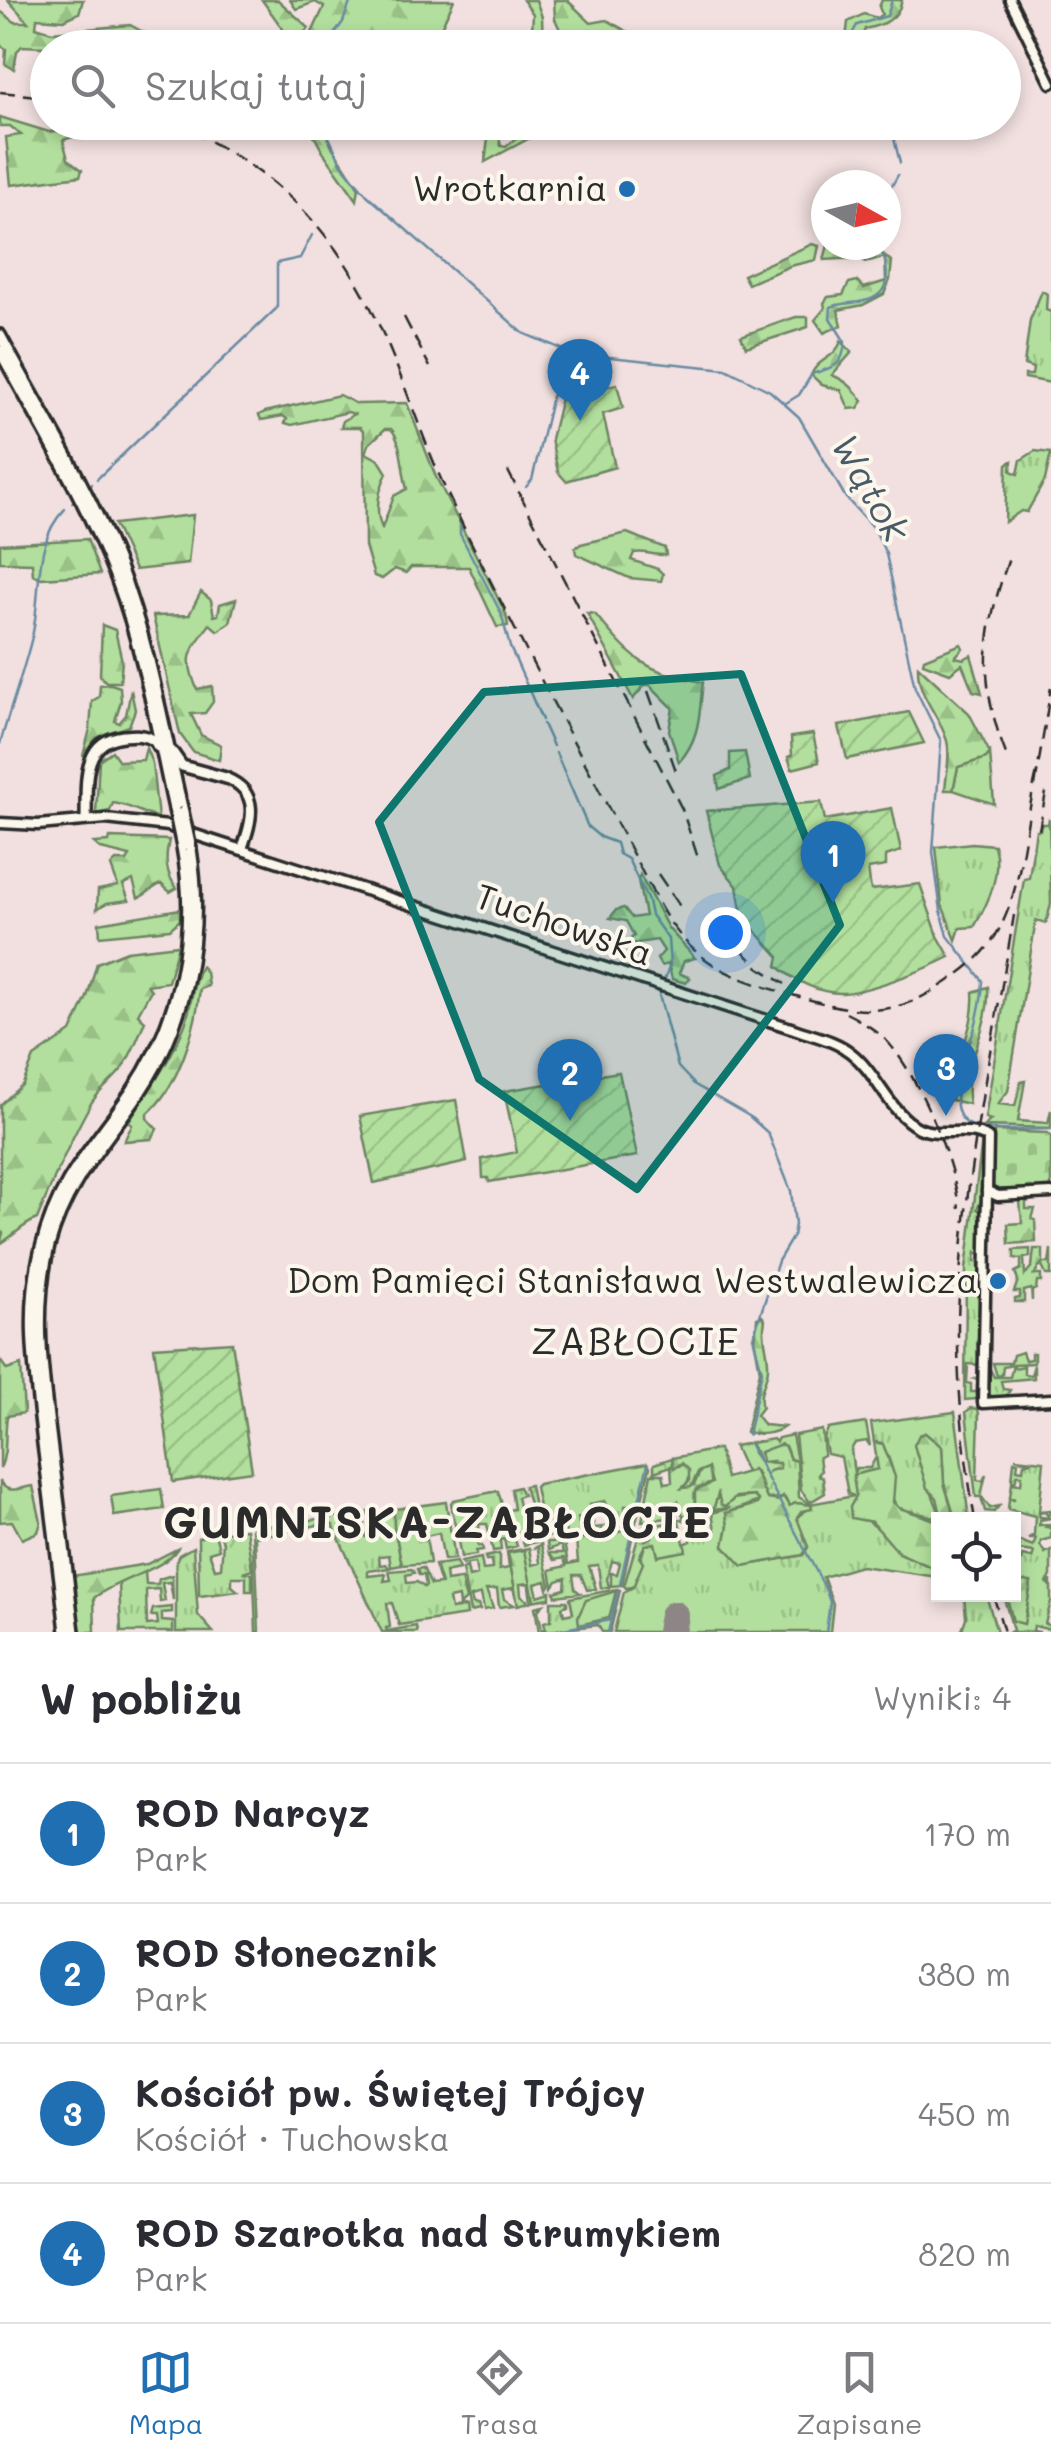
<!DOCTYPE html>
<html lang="pl">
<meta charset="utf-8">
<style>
body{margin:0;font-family:Mali,sans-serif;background:#f2f2f3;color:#2b2b33}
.controls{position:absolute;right:30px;bottom:30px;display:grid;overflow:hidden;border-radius:0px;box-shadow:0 5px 15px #0003}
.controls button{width:90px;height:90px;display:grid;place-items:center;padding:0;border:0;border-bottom:2px solid #e1e1e2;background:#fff;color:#2b2b33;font:50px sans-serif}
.compass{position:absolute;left:811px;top:170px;width:90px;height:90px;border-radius:50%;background:#fff;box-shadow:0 5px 15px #0003;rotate:98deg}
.you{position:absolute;left:725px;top:932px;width:35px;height:35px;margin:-25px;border:8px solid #fff;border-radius:50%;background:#1a73e8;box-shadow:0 0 0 15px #1a73e833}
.badge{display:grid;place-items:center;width:65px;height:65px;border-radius:50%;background:#1f6fb2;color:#fff;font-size:32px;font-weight:700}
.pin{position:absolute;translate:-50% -82px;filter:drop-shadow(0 2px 5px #0008)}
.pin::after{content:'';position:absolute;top:52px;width:35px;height:30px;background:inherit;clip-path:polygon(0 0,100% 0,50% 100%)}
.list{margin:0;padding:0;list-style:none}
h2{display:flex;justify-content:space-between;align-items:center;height:130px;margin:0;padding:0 40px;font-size:42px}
h2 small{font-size:32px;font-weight:400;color:#7c7c81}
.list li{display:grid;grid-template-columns:65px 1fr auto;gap:30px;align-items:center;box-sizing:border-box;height:140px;padding:0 40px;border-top:2px solid #e1e1e2}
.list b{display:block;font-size:38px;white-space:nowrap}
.list p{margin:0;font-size:32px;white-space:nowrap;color:#7c7c81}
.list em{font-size:32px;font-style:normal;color:#7c7c81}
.icon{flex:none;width:55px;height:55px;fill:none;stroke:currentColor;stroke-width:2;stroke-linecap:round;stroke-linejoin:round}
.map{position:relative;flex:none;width:1051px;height:1632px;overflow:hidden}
.search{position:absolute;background:#fff;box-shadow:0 5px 15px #0003;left:30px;right:30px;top:30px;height:110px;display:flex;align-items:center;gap:25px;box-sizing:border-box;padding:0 35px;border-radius:55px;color:#7c7c81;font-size:38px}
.sheet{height:690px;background:#fff}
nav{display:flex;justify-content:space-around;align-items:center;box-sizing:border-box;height:140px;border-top:2px solid #e1e1e2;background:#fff;font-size:28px;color:#7c7c81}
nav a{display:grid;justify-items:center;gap:5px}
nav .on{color:#1f6fb2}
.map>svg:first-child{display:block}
.grass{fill:url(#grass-tufts);stroke:#6e8564;stroke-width:2.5}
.forest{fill:url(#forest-firs);stroke:#6e8564;stroke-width:2.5;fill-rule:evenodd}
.cemetery{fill:url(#cemetery-stones);stroke:#6e8564;stroke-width:2.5}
.garden{fill:url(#garden-furrows);stroke:#6e8564;stroke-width:2.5}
.pitch{fill:#b2df9d;stroke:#6e8564;stroke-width:2.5}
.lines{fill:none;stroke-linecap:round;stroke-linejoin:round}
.stream{stroke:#6a8aa2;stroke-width:2.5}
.runway{stroke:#8e8686;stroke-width:30}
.secondary-casing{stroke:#2b2b2b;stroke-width:15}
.primary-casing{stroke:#2b2b2b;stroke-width:16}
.secondary{stroke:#fbf7ec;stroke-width:8}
.primary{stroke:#fbf7ec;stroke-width:9}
.rail{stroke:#2b2b2b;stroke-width:2.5;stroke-dasharray:15 8;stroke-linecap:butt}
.primary-bridge-casing{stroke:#2b2b2b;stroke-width:16;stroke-linecap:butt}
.primary-bridge{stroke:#fbf7ec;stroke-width:9}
.marked{fill:#0f766e;fill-opacity:0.2;stroke:#0f766e;stroke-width:8;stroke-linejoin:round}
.poi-dot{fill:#1f6fb2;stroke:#fbf7ec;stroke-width:4}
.labels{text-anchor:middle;stroke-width:8;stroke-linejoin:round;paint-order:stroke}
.poi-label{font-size:35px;fill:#2b2b2b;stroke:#fbf7ec;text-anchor:end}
.street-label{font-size:35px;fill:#2b2b2b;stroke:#fbf7ec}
.water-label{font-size:38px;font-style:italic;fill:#4a5b67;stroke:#fbf7ec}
.neighbourhood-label{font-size:38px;letter-spacing:2.5px;fill:#2b2b2b;stroke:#fbf7ec}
.district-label{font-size:45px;font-weight:bold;letter-spacing:2.5px;fill:#2b2b2b;stroke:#fbf7ec}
</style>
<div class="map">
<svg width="1051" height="1632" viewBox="0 0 1051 1632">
<defs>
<pattern id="grass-tufts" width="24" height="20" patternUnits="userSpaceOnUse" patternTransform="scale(2.5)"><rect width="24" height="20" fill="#b2df9d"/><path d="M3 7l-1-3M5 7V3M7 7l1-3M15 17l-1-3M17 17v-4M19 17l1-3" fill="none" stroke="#99c087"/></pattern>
<pattern id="forest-firs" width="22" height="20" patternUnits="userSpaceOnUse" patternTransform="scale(2.5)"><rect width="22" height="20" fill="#b2df9d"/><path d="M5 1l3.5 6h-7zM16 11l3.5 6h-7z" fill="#99c087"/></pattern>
<pattern id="cemetery-stones" width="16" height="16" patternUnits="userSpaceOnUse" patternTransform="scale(2.5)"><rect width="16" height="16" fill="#b2df9d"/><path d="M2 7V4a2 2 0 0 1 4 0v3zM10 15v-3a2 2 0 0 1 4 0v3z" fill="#99c087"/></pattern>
<pattern id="garden-furrows" width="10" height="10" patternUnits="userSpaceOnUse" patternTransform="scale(2.5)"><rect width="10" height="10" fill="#b2df9d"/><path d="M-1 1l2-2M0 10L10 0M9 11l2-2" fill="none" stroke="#99c087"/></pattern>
</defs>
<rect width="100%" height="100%" fill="#f2e0e0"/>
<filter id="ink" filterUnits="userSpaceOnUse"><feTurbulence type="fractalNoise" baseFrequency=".01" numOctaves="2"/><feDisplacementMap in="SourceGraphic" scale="20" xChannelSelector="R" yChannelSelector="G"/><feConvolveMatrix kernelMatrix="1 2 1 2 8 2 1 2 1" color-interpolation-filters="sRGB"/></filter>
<g filter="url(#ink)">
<g class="grass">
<polygon points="1042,291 1047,294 1046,310 1051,312 1051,383 1025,378 1025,375 1032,375 1033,368 1024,365 1030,320"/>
<polygon points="1035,451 1051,453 1045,480 1027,512 1021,511 1005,522 1007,464 1012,461 1011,471 1018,474 1021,460"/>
<polygon points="990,753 994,804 953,790 958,767 986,758"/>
<polygon points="1049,818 1051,904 1046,923 1036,920 1008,1091 998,1104 1015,1106 1021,1082 1025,1081 1018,1121 1048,1123 1051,1110 1051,1128 984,1126 991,1120 985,1118 1024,879 1029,878 1036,830 1040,830 1041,824 1048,824"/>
<path d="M972,843L994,845C1002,873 989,902 974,927L960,928L956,940L942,905L936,847Z"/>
<polygon points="982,1140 984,1195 977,1209 984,1213 983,1258 976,1252 975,1262 982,1262 981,1347 980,1340 977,1341 980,1380 975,1379 978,1378 979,1365 968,1364 967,1383 971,1384 971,1392 977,1392 977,1385 979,1391 976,1399 965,1400 966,1269"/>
<polygon points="1030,1249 1030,1257 1024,1258 1025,1275 1032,1266 1034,1249 1043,1249 1043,1263 1049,1263 1051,1249 1051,1275 1046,1275 1041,1264 1034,1275 1041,1275 1041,1282 1037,1282 1036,1289 1032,1291 1032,1301 1031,1289 1024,1291 1024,1302 1015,1302 1015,1299 1020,1298 1020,1292 1014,1292 1018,1280 1015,1272 1021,1269 1021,1259 1014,1258 1014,1250"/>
<polygon points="1022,1352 1025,1360 1031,1359 1031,1353 1034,1353 1034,1363 1014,1364 1014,1368 1024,1366 1024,1374 1031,1375 1034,1365 1034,1378 1001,1381 1003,1389 1010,1390 1007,1395 1022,1396 992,1397 988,1393 989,1367 994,1377 1010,1377 1013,1365 1003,1367 1002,1375 997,1376 993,1363 1011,1363 1013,1355"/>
<polygon points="971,1408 978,1409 979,1414 977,1480 983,1481 986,1474 981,1496 990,1508 999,1506 994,1512 985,1511 981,1497 976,1497 966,1412"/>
<path d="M955,1412L969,1519H955L944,1482L942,1447L925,1433L916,1453L942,1519L898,1508L892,1498C896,1476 892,1464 882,1443L874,1442L871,1423Z"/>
<polygon points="866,1423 870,1446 867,1441 855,1443 851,1450 854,1473 856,1468 870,1468 876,1457 879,1470 865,1519 884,1533 900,1553 938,1570 938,1577 861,1566 823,1577 833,1604 830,1632 614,1632 624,1592 633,1587 645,1545 655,1543 658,1556 691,1541 689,1522 681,1519 708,1514 709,1530 715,1530 712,1513 730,1508 713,1510 718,1494 733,1499 754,1496 759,1501 726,1513 728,1526 724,1546 743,1566 803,1555 808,1547 796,1518 811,1506 796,1503 789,1506 785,1498 767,1499 756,1472 752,1469 747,1474 734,1446 751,1443 753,1453 768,1471 773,1461 762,1462 760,1452 774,1445 784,1445 790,1459 797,1461 799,1497 810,1504 854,1496 848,1494 841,1457 827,1454 824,1438 828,1429"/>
<polygon points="822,1430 824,1455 819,1457 821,1471 818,1475 823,1478 825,1493 810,1502 801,1490 795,1435"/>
<polygon points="672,1458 674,1467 687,1464 691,1477 683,1488 694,1485 702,1468 708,1467 712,1483 696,1489 694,1495 697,1513 683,1516 678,1501 667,1505 671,1511 676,1511 677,1517 642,1521 651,1474 663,1474 665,1483 672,1482 671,1466 654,1472 654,1464"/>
<polygon points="1015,1458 1044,1461 1039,1511 1051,1510 1048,1516 1045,1512 1039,1513 1040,1517 1051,1518 1040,1520 1039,1525 1051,1524 1046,1527 1051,1528 1051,1538 1041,1541 1040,1545 1045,1553 1051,1550 1051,1576 1047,1583 1049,1585 1051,1580 1051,1602 1045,1624 1051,1626 1051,1630 1034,1626 1033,1631 1040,1632 1010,1632 1013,1630 1003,1595 1006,1595 1013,1621 1024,1624 1031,1583 1014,1580 1014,1576 1020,1576 1014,1574 1014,1563 1017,1560 1021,1562 1022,1556 1032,1558 1034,1552 1019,1550 1020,1541 1033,1546 1036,1538 1028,1538 1034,1535 1035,1516 1008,1509 1009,1499 1015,1499 1010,1497 1012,1483 1021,1484 1022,1475 1017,1475 1015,1482 1012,1481 1014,1461 1018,1462 1017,1469 1023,1470 1024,1463 1032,1462"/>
<polygon points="647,1463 650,1467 635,1526 630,1526 631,1515 628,1505 625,1506 625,1525 608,1530 607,1526 610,1525 605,1501 590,1504 594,1528 603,1527 600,1532 592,1533 590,1515 578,1518 580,1530 587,1530 586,1533 566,1536 564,1516 547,1523 553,1536 545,1537 535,1487 538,1484"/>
<polygon points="530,1485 540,1541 524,1545 519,1532 508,1534 508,1541 515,1540 517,1546 506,1549 504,1539 500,1540 501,1550 493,1551 487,1524 479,1524 480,1535 476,1537 478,1546 482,1546 483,1550 476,1551 476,1555 461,1557 451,1503 453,1500 498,1491 504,1511 514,1509 511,1489 519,1487 523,1495 517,1497 520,1510 530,1507 524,1486"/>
<polygon points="394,1509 394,1526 402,1565 391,1567 389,1555 379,1556 380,1565 386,1564 389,1568 368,1571 368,1576 386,1574 384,1581 391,1580 389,1571 412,1569 414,1573 406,1575 407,1583 417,1582 424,1587 426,1586 424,1575 419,1575 417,1569 423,1568 431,1585 441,1584 435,1565 456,1562 459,1569 445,1572 446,1581 461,1579 466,1600 459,1606 458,1597 449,1599 451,1609 466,1607 467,1615 399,1625 392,1603 387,1603 390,1627 386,1628 387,1631 416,1626 417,1632 382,1632 333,1525 328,1523 255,1537 259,1632 256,1632 252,1528 363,1513 365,1524 362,1525 366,1537 374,1535 372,1516 369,1516 368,1512"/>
<polygon points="246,1529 252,1569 243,1572 252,1573 252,1591 246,1591 246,1577 232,1577 232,1586 238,1591 199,1596 198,1538 215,1533 219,1549 209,1552 215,1569 221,1568 223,1542 219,1533"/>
<polygon points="634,1529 622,1585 611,1586 611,1573 617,1574 620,1563 612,1561 607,1579 609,1587 601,1588 598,1565 589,1566 596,1589 587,1590 581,1575 573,1575 575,1589 580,1593 556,1596 554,1592 565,1589 566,1578 557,1581 553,1587 550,1570 566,1566 564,1558 554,1560 549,1553 563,1553 561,1545 548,1550 547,1542 564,1542 568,1564 578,1562 576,1540"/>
<polygon points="541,1544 550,1585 548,1589 546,1581 535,1584 538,1596 550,1592 550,1598 531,1601 524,1550 508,1553 518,1605 513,1588 502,1590 504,1599 514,1605 499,1607 497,1589 486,1590 493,1608 484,1610 481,1594 471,1597 473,1605 478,1605 480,1610 470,1612 462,1569 467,1567 469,1577 477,1575 475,1563 463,1565 461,1562 481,1558 483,1570 492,1569 491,1560 486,1560 485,1557 499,1554 499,1570 509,1568 507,1552 529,1548 532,1565 540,1563 538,1548 535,1548"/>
<polygon points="193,1547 198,1615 213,1632 176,1632 176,1561 179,1555"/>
<polygon points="145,1572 146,1584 158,1584 159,1579 172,1575 173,1600 170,1582 162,1583 165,1601 160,1602 159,1589 146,1590 147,1625 158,1624 157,1616 151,1616 153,1609 172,1607 172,1612 162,1613 162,1621 173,1622 173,1632 121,1632 119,1581"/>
<polygon points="617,1589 620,1590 610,1632 602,1632 598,1625 539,1632 535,1607 543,1605 538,1610 542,1630 546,1629 544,1622 551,1620 551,1601 567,1601 567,1605 562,1607 564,1615 573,1613 570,1598"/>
<polygon points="964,1595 986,1595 997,1632 961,1632 966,1618"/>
</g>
<g class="forest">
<polygon points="8,0 83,0 79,13 64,20 37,18 36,27 52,32 130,25 171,47 83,47 83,39 64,43 63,47 48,48 47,91 36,90 43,47 22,46 17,51 14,69 5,64 6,49 0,45 0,11 15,22 28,22"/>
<polygon points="262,0 278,0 309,28 299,38 285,32"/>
<polygon points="290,0 454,0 432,47 292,48 309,39 324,7 315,2 296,9"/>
<path d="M523,0H536L542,17L543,42L562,34L555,19L554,0H567L591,23L607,20L628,32L619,42L622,47C609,48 601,41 588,44L578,36L570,38V47H497C507,37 520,38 532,30L533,14Z"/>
<path d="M882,0H902C898,20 883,25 865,29L858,47H845L848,22L864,14L877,18L882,14L879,7Z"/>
<polygon points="0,117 49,132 90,127 95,130 63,140 68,159 82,170 80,176 11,185 6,137 21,135 10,126 0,126"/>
<polygon points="307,123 323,123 331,145 359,188 357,200 323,152"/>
<polygon points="490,123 496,123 501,146 506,147 524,131 543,123 544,126 539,133 485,162"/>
<polygon points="812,244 819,246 816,260 790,266 748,284 743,275"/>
<polygon points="828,245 877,245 885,257 892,261 890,280 884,294 863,305 838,310 842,325 824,333 815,320 825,308 824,303 828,297 843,295 849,283 857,281 864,288 886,281 885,257 865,262 861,258 824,260"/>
<polygon points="796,317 808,317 808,327 746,347 741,336"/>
<path d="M841,341L852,352L832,375C847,381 854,389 863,401L858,408L849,409L841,390L822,385L811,375C817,359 836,358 841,341Z"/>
<path d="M339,395L357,404L407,403L436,477L506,614L508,626L497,627L469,567H411L406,573L395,569L382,579L374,576L365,546L364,432L360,427H341L343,421L354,414L348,412L292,425L285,423L287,419L283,416L261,420L259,415L265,412ZM385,429H391C402,440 402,472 407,489L394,496L382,528C374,510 379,490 387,473L379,460L366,453L368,445Z"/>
<polygon points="193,515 188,564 135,570 114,524"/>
<path d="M627,533L665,548L666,555C654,556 646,551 634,553L631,560L658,569L663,574L661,581L629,578L576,554L575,548L581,544Z"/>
<polygon points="87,539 100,574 42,578 33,575 32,563 0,562 0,544"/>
<path d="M201,592L211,600L214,616L218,615L220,604L236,599L230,622L218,631L210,624C190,652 183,655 197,689L212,686L213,702L205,713L191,714L201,735L221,745L219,760L193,752L180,734L153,616L189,615Z"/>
<path d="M587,613L595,614C633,660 643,671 703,682C699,712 701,738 679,762L669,730L673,708L650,685H645L633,699Z"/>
<polygon points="102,625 115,630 122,661 120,682 106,682 100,675"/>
<polygon points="961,644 963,648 955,657 964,659 971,655 982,693 973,691 962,664 950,673 923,663 924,659"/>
<path d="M918,666L969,713L990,753L986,758L958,767L953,790H945C946,775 951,756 947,741C939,713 917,697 918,666Z"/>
<polygon points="111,684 120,687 121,701 115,721 119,723 126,715 131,690 135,710 129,726 96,738 83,756 90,729 92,701 99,697 100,685"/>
<path d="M146,748L152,763L158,818C142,814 130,805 113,803L110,811L96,814L99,760L112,751L119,761L143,760Z"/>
<path d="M110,838L169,840C165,858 165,874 177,888L170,892L161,884C154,886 147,895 138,898L133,880L123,885L129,900L107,903L97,909L98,890L118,886L111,866L116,861H127L130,856L101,849L94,843L109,842Z"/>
<polygon points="640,875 668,928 695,958 684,961 679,973 690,978 686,983 672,979 668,964 661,966 657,959 664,951 657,940 631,944 628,941 634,936 626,921 610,918 616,910 624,908 632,918 645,916 638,880"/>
<polygon points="180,909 180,920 170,929 100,936 99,923"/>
<path d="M178,945L168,982L147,985L151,990L138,1014L145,1021C138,1037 131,1057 121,1070C111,1083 98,1091 90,1105C69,1142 53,1180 37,1219C22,1225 14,1236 0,1244L3,1233L0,1230V1105L23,1084L34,1057L71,1032L87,997L97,963L127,951Z"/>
<path d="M201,966L206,972L208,986L200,989C196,1028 179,1087 147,1114V1118L157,1129L152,1139L124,1141L132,1125L129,1121C149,1089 170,1062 184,1027C192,1008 191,985 201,966Z"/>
<path d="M988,987C991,1028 961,1065 969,1104L951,1100C952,1063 976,1030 973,992Z"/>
<polygon points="1035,1199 1026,1202 1026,1209 1035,1209 1032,1219 1035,1220 1036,1242 1009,1244 1008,1224 1022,1223 1020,1201"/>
<path d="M762,1316L765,1320C761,1339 769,1350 768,1368C767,1382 757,1393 762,1407L756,1415L764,1425L784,1427C775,1434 756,1436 746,1432L760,1371L755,1343L757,1318Z"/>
<path d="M0,1360L7,1370L21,1365L24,1413L7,1416C4,1435 8,1451 0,1469Z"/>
<polygon points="925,1433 942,1447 944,1483 955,1519 942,1519 937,1498 927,1488 914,1445 919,1435"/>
<polygon points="792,1435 797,1461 790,1459 785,1446 781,1444 760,1452 762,1462 779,1463 780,1468 769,1471 766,1476 751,1443 773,1439 776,1442 778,1438"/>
<polygon points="874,1442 883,1444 895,1477 893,1502 899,1508 938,1521 938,1570 899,1553 872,1522 851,1518 850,1507 856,1496 853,1475 878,1469"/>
<polygon points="719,1449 726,1478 754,1470 767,1499 779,1501 783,1496 789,1506 796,1503 811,1505 812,1509 802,1511 797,1518 808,1547 803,1555 743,1566 724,1546 728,1526 726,1513 757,1504 759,1501 754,1496 736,1497 725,1507 721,1505 718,1494 713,1510 695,1511 695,1491 712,1483 708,1468 698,1472 691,1487 682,1488 689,1482 689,1470 682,1463 674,1468 672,1458"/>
<path d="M0,1481C7,1496 22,1487 33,1486L41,1522L38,1532L22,1539L12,1521L0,1522Z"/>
<polygon points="446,1502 455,1559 444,1560 439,1533 426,1536 430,1563 402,1565 394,1526 394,1509"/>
<polygon points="679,1521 686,1551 658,1556 655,1543 645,1545 639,1557 643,1563 633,1587 626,1588 624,1586 641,1528 645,1527 645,1540 652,1537 650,1526"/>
<path d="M177,1549C163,1571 118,1578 94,1598L95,1632H81L72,1576L147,1564Z"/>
<polygon points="524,1550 534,1600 529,1583 520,1584 521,1595 529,1602 518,1605 508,1553"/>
<polygon points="1014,1580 1031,1582 1024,1624 1013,1621 1007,1598 1006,1595 1014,1594"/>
<polygon points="616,1591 609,1618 579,1625 578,1617 586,1600"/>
</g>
<polygon class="cemetery" points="994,1131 1047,1133 1051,1136 1051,1189 992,1190"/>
<g class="garden">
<polygon points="595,372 599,388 617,384 623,408 603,414 615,467 566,481 558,472 551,439 566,377"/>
<polygon points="909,712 924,743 847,759 839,726"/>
<polygon points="813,734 819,762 792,769 788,757 792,755 791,737"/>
<polygon points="745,752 750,779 719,789 717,776 730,770 730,753"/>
<path d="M821,802L825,820L892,808L901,851L886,856V866L868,869L871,890L920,884L938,936L950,957C927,969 868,992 843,993C819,994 794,980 777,966L779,957L742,916L737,886L720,865L706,811Z"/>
<polygon points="619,1072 637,1156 489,1182 488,1178 483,1178 482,1159 517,1152 504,1091"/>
<polygon points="456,1100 467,1162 374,1183 360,1116"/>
<polygon points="232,1342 252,1471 173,1482 154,1347"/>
</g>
<polygon class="pitch" points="161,1489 164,1509 114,1516 111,1496"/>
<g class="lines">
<g class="stream">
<polyline points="324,48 343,22 351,0"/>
<polyline points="850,48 851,36 857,25 887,16 892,0"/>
<path d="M322,122L342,165L367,195L523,333L571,353L726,369L770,391L799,417L846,498L875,530L886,554L915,688L941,741L933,852L941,911L948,936L983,981C982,997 979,1012 975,1027C968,1050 938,1115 973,1126C996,1133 1027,1129 1051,1129"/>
<polyline points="890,122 900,163"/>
<polyline points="886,196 898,175"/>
<path d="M786,403L799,395L812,374C834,367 843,367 845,342L830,318L831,307C844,302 861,304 873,298C894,288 887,260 878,245"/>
<polyline points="97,479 277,308 277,263 300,258 312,235"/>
<polyline points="90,486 92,484"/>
<polyline points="526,487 532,480 562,354"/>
<polyline points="72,503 74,501"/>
<polyline points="460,526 460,534 501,613 510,647 542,720"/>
<polyline points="543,724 553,746"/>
<path d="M0,744C10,709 23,673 32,637C42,595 32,542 65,509"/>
<polyline points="556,753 588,827 600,837 616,843 619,854 628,859 648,901 651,915 668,939 670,965 659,995 678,1067 695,1085 749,1116 768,1133 791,1191 795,1224 793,1236 778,1261 753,1337 762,1371 748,1435"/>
<polyline points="750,1445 825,1588 830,1602 826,1632"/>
<polyline points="633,1525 648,1464"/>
<polyline points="620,1584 632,1529"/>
<polyline points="548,1632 611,1620"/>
<polyline points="608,1632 618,1591"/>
</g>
<polyline class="runway" points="671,1632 674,1616"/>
<g class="secondary-casing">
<g id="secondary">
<polyline points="1010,0 1051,83"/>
<path d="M226,778C261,792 252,820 242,849"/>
<path d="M0,823L38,825L106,819L168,826L794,1029C813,1036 835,1040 851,1053C877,1073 890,1114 919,1128C940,1138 968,1125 988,1138L983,1403L1051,1399"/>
<polyline points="987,1191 998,1196 1051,1193"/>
</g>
</g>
<g class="primary-casing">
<g id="primary">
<path d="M0,335C41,411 88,486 120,567C150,645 164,730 183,812"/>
<path d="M0,351C40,425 85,499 116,578C144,652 157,732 174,809"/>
<polyline points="173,753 182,766 226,778"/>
<path d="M86,819C87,786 80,741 123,736C135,735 143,734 154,740L158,747"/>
<path d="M66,1632C59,1569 51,1507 43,1444C36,1379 24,1313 41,1248C58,1180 93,1147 131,1092C180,1020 198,933 182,847"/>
<path d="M74,1632C67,1571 60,1511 52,1450C44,1382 32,1314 49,1246C64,1189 99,1149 133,1102C186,1029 205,938 191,849"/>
</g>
</g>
<use href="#secondary" class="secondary"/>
<use href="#primary" class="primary"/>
<g class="rail">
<polyline points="0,92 48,97"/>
<path d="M169,122C234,149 289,187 331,243C389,319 409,412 449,497C516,636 590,771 661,908C694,964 730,977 789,994C850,1011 885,1022 941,986C961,973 979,960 992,941C1023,897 1024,824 1037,772"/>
<polyline points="404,317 430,367"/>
<polyline points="508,471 682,809 698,858"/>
<polyline points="648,691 676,771"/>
<path d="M1006,754C976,678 984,627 1011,553"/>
<polyline points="1035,786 1051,687"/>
<polyline points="1039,830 1047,787"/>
<polyline points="658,874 681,908"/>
<polyline points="725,932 758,967 785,984"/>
<path d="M846,1013C860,1020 873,1028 885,1039C918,1073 955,1162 959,1209"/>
<path d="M975,1520C964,1454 957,1389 958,1322C961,1186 992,1049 1014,915"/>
<polyline points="993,1594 1004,1632"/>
</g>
<g class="primary-bridge-casing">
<g id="primary-bridge">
<polyline points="174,809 182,847"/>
<polyline points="183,812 191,849"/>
</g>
</g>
<use href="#primary-bridge" class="primary-bridge"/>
</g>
</g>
<path class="marked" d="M741,674L840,925L637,1189L479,1079L379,822L484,692Z"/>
<g class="poi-dot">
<circle cx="627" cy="189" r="10"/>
<circle cx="998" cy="1281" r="10"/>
</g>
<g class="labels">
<g class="poi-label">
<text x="607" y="201">Wrotkarnia</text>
<text x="978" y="1293">Dom Pamięci Stanisława Westwalewicza</text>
</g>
<g class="street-label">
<text transform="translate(564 925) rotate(19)" y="12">Tuchowska</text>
</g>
<g class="water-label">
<text transform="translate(870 488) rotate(60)" y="13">Wątok</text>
</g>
<g class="neighbourhood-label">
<text x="636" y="1355">ZABŁOCIE</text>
</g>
<g class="district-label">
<text x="438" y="1538">GUMNISKA-ZABŁOCIE</text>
</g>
</g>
</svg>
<div class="controls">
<button><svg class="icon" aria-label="locate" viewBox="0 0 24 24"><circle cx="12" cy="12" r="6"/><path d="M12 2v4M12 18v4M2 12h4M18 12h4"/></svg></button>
</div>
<svg class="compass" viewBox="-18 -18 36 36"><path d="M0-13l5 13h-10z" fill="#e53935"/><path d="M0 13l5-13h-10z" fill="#7c7c81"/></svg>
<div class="you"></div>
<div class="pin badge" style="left:833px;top:903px">1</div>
<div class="pin badge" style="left:570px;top:1121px">2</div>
<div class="pin badge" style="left:946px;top:1116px">3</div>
<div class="pin badge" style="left:580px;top:421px">4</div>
<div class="search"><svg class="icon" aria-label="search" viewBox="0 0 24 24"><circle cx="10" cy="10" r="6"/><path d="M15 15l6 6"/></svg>Szukaj tutaj</div>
</div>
<section class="sheet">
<h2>W pobliżu<small>Wyniki: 4</small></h2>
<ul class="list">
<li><span class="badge">1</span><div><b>ROD Narcyz</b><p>Park</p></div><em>170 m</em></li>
<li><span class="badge">2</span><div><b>ROD Słonecznik</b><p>Park</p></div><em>380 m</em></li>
<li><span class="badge">3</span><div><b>Kościół pw. Świętej Trójcy</b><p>Kościół · Tuchowska</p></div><em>450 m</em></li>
<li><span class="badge">4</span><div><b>ROD Szarotka nad Strumykiem</b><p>Park</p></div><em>820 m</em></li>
</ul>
</section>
<nav>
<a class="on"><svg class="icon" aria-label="map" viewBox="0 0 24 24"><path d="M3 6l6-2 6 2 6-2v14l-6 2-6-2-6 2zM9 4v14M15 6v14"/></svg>Mapa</a>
<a><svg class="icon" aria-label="directions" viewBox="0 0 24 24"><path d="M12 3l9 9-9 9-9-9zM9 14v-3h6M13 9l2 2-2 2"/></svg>Trasa</a>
<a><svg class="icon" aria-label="saved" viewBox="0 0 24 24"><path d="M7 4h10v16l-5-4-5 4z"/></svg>Zapisane</a>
</nav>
